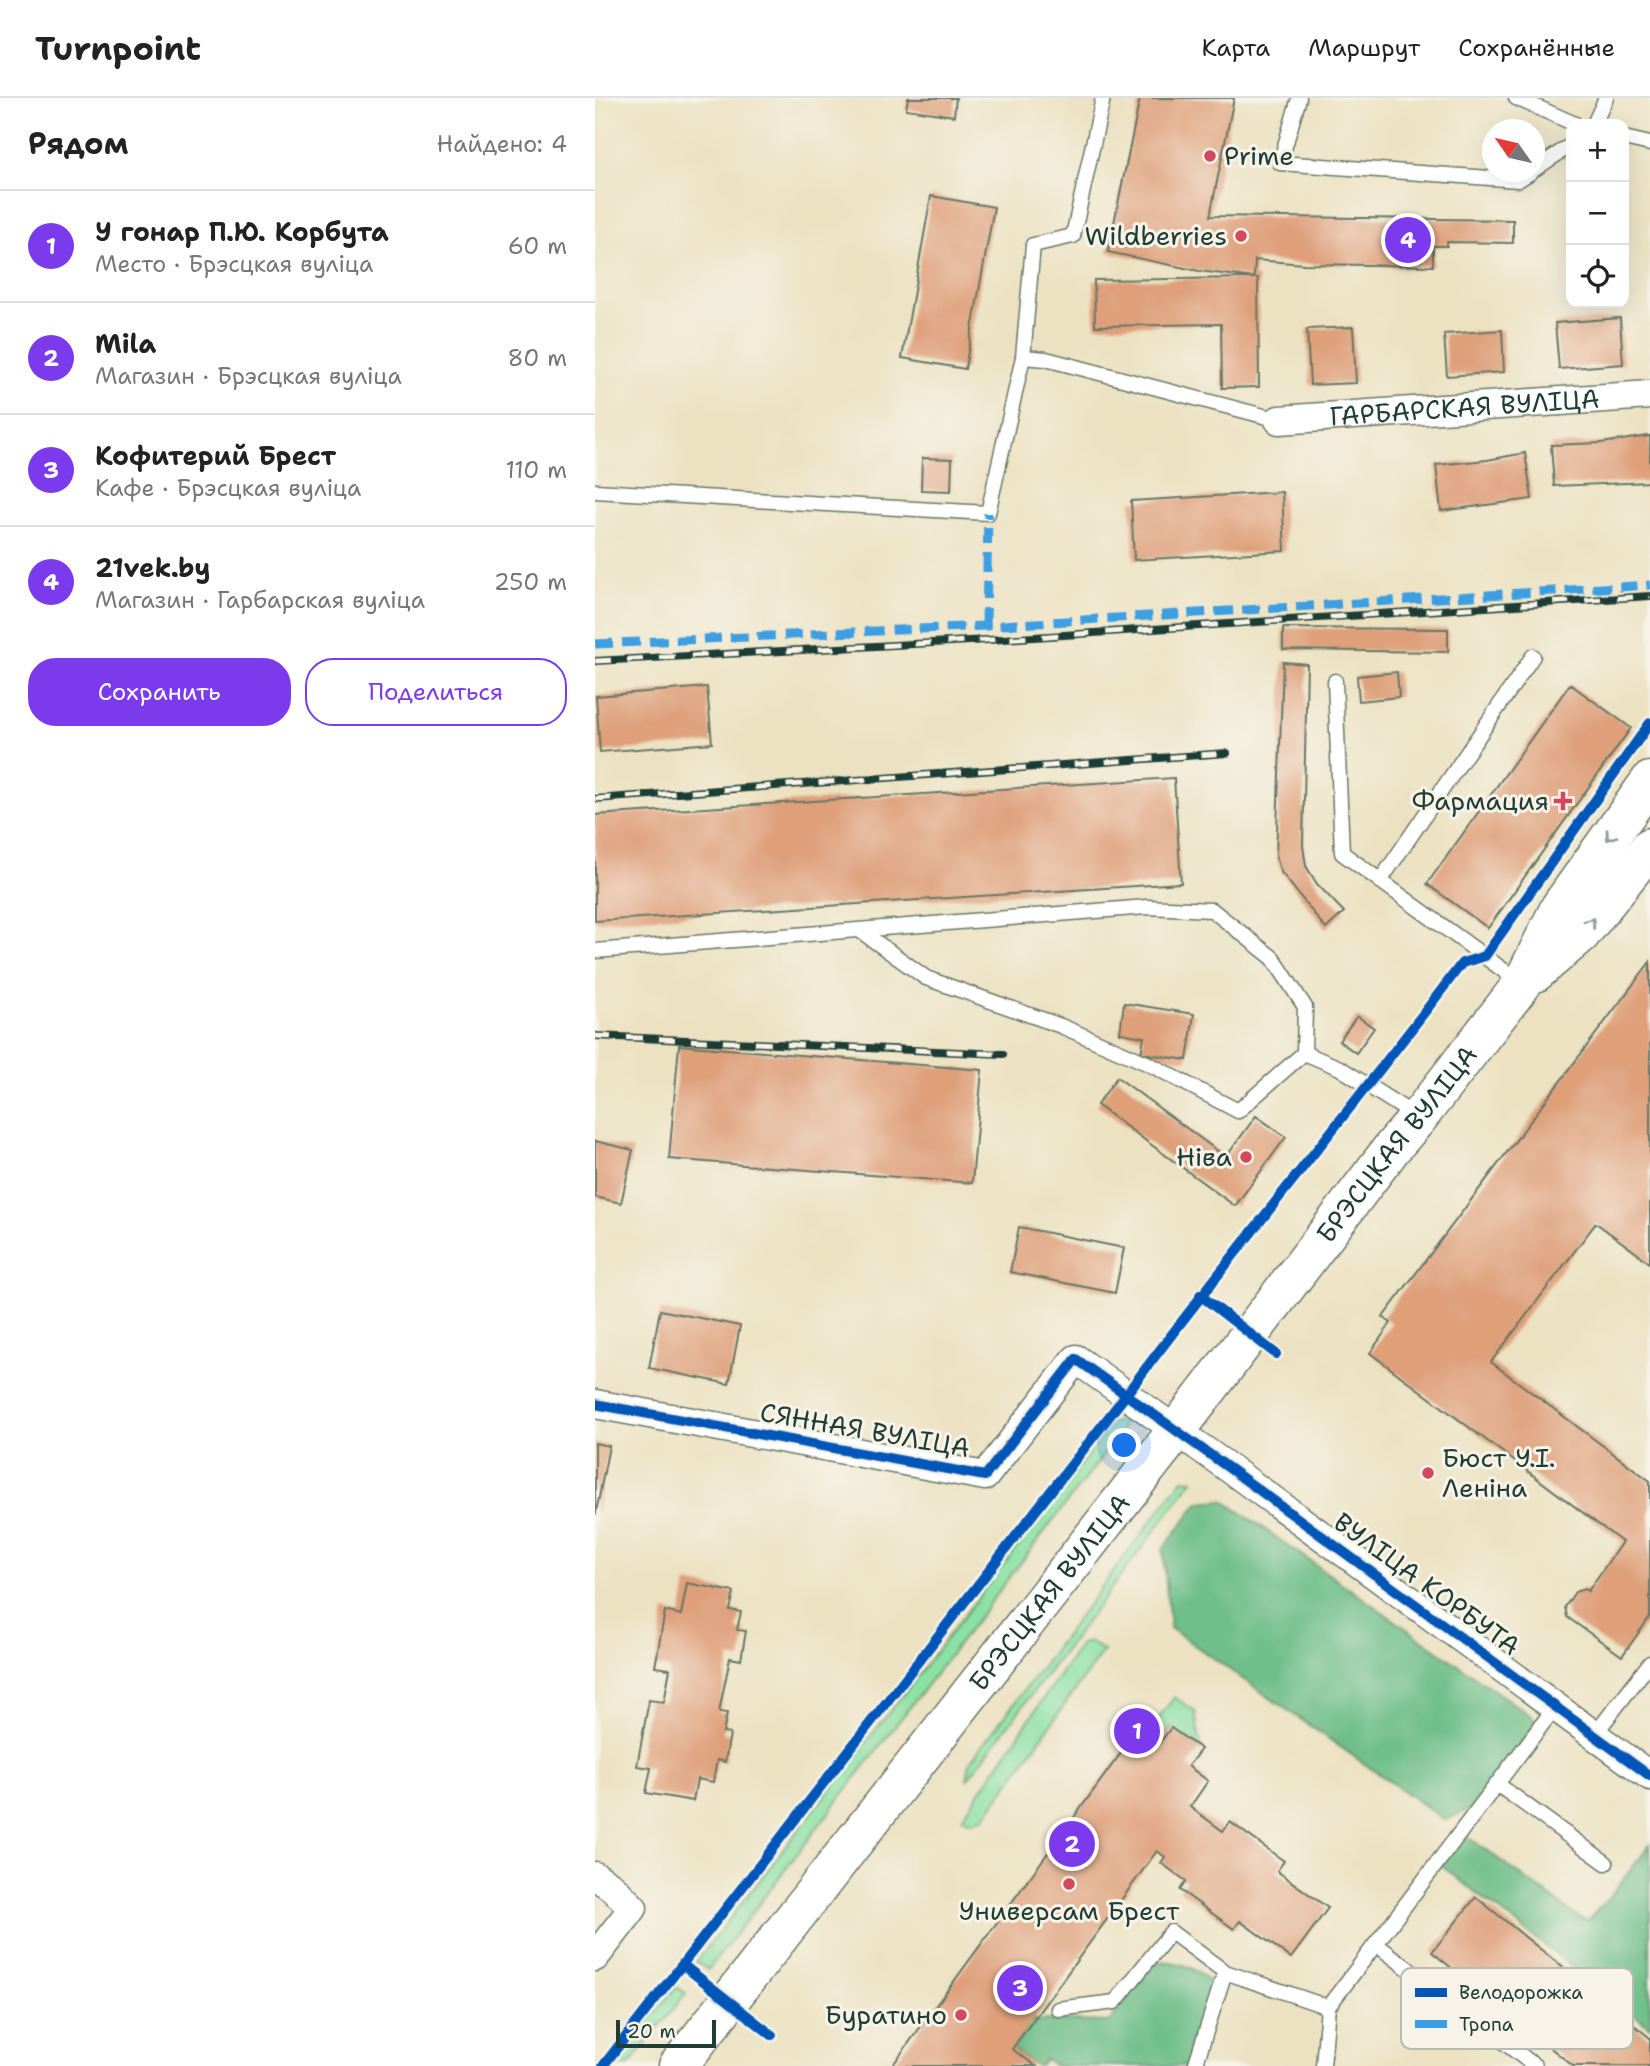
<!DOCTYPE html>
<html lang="ru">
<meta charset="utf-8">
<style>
body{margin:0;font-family:"Shantell Sans",sans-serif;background:#f2f2f2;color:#222}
.controls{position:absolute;right:21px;top:21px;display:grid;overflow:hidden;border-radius:14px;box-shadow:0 7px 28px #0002}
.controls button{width:63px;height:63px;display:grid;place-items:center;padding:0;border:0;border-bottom:2px solid #e0e0e0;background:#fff;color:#222;font:35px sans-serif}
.compass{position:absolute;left:887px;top:21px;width:63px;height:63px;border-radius:50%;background:#fff;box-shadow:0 7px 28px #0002;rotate:304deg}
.scale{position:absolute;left:21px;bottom:18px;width:100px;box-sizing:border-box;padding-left:7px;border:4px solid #1f3d34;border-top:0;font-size:19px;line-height:24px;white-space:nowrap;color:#1f3d34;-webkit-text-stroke:5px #f7f3e8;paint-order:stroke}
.you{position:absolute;left:530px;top:1348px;width:24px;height:24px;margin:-18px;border:5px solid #fff;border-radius:50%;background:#1a73e8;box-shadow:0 0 0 10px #1a73e833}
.badge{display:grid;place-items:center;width:46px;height:46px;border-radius:50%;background:#7c3aed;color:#fff;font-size:23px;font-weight:700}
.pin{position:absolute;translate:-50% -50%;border:4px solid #fff;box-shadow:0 2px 7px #0006}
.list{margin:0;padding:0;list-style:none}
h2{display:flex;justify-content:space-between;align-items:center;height:91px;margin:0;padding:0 28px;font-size:30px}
h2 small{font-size:23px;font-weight:400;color:#767676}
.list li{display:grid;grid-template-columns:46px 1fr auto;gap:21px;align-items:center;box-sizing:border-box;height:112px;padding:0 28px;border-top:2px solid #e0e0e0}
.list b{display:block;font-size:26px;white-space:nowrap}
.list p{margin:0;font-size:23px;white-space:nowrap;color:#767676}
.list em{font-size:23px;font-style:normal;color:#767676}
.actions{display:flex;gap:14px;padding:21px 28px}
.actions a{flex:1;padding:16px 0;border:2px solid #7c3aed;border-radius:28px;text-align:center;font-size:24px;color:#7c3aed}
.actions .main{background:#7c3aed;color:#fff}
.icon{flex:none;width:38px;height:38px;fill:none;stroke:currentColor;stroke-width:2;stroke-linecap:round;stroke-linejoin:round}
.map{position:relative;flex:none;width:1055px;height:1968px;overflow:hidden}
header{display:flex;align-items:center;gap:42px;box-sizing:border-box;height:98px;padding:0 35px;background:#fff;border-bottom:2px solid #e0e0e0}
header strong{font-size:33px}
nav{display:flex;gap:38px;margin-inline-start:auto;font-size:24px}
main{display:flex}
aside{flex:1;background:#fff}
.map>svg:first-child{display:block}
.green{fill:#8be1a3;stroke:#558f6c;stroke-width:2}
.forest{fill:#70bf89;stroke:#487e5e;stroke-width:2}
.building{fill:#de9f79}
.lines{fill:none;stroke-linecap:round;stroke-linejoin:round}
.service-casing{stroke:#677766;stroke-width:17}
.minor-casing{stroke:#677766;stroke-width:31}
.primary-casing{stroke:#677766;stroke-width:41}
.service{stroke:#fff;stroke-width:14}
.minor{stroke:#fff;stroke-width:28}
.primary{stroke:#fff;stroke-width:38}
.rail-casing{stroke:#1f3d34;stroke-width:8}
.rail{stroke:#f7f3e8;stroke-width:5;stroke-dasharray:16;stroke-linecap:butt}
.quiet{stroke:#3c9ee2;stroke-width:9;stroke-dasharray:18 9;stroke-linecap:butt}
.cycleway-casing{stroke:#f7f3e8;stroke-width:15}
.cycleway{stroke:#0057b8;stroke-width:10}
.oneway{stroke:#8f9e9a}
.poi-dot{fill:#d1495b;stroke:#f7f3e8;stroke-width:2.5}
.labels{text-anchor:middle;stroke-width:6;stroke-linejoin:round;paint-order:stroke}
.poi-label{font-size:26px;fill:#1f3d34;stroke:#f7f3e8;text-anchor:end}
.street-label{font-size:26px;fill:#1f3d34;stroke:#f7f3e8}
.key{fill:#f7f3e8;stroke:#b6bcb2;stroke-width:2}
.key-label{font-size:19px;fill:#1f3d34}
</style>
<header>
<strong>Turnpoint</strong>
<nav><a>Карта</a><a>Маршрут</a><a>Сохранённые</a></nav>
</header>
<main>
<aside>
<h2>Рядом<small>Найдено: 4</small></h2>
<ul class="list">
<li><span class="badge">1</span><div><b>У гонар П.Ю. Корбута</b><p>Место · Брэсцкая вуліца</p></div><em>60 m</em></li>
<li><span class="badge">2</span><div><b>Mila</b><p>Магазин · Брэсцкая вуліца</p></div><em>80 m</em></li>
<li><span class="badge">3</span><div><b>Кофитерий Брест</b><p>Кафе · Брэсцкая вуліца</p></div><em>110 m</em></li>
<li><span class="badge">4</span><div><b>21vek.by</b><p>Магазин · Гарбарская вуліца</p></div><em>250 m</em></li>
</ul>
<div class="actions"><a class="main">Сохранить</a><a>Поделиться</a></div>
</aside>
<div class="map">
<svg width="1055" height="1968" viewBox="0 0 1055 1968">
<rect width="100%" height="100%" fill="#f7f3e8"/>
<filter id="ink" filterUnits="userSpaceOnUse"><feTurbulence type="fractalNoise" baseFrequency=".0143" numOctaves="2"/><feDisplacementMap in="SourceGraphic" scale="14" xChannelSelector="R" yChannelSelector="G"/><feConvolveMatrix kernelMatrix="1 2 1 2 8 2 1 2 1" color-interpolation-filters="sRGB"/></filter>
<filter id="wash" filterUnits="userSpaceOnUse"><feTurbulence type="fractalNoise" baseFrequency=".00686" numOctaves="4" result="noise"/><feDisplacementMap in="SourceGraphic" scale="28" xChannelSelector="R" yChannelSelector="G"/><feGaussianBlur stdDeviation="1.57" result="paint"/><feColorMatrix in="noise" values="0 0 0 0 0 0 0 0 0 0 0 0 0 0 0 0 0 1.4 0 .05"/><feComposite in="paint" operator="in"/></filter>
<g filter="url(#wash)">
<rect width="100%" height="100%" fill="#ece2c2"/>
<g class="green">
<polygon points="525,1316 528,1322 526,1334 113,1872 101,1864"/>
<polygon points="588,1381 598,1382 372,1682 375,1664"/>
<polygon points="495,1544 508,1553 389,1720 377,1724 367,1720 486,1546"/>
<polygon points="579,1599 600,1613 606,1651 576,1630 562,1648 550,1639"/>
<polygon points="81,1889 91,1895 33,1968 16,1968"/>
</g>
<g class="forest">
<polygon points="628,1402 943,1623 877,1710 850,1722 575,1530 568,1451 604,1404"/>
<polygon points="866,1734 982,1818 993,1822 1012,1802 1055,1747 1055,1929 843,1765"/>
<path d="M567,1863C590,1865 604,1872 619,1888L591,1968H461L450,1961L445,1968H441L417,1951L438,1922L514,1924L556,1869Z"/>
</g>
<g id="blocks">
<g class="building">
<polygon points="313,0 361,0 359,18 311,11"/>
<polygon points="545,0 639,0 615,118 918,122 918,145 852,144 852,148 838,148 838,168 709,166 660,162 659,180 663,180 664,289 627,290 626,226 500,228 499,182 659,180 604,173 513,154"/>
<polygon points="336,98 399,109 370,271 307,260"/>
<polygon points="1025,220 1028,266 964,271 960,225"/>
<polygon points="758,229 761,285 715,287 712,231"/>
<polygon points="907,232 909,274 852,278 849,236"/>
<polygon points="1055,338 1055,384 959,388 956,347 1006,345"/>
<polygon points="930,355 937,401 846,413 841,367 892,362"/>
<polygon points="327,360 357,361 356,393 326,392"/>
<polygon points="687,394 690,453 539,462 536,403"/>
<polygon points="688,530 853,531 853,554 688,552"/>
<polygon points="688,564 712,566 708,748 711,768 722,786 749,814 731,831 686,774 681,759"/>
<polygon points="802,574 804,599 764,603 762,578"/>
<polygon points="975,586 1036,630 893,830 832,786"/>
<polygon points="112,589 117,645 5,654 1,598"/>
<polygon points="579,680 586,785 0,823 0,717"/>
<polygon points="1055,864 1055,1165 1001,1125 896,1264 1055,1383 1055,1519 1027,1558 972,1519 970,1509 980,1494 989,1491 993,1493 1027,1444 775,1255 796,1225 788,1219"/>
<polygon points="529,905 599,916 592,962 546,955 549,939 525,935"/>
<polygon points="762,918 779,930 761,955 744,943"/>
<polygon points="84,947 387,972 377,1085 74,1061"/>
<polygon points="522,979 631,1059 661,1018 691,1039 640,1108 502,1007"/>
<polygon points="0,1043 38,1052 26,1105 0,1099"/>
<polygon points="424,1129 529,1150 520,1195 415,1174"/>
<polygon points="65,1212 145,1228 134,1286 54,1270"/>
<polygon points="0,1345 14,1348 1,1415 0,1414"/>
<polygon points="92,1485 139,1494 135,1512 146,1514 142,1532 151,1533 146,1562 135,1560 124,1614 132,1615 128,1635 135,1636 130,1664 122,1662 118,1684 102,1681 98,1703 51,1695 56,1670 42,1668 54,1602 69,1604 75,1571 60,1569 70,1513 86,1517"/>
<polygon points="576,1630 606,1651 593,1668 613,1683 595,1709 628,1733 635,1724 689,1763 682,1773 733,1810 696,1860 645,1823 639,1831 585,1792 591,1783 566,1765 570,1759 562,1753 417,1951 441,1968 297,1968 542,1633 562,1648"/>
<polygon points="881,1799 1055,1940 1055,1968 978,1968 837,1854"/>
</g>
</g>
</g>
<g filter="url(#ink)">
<use href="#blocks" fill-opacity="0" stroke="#677766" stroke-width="2"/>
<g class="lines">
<g class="service-casing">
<g id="service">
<polyline points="704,0 685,65 923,82 936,74"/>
<polyline points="921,0 980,26"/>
<polyline points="999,26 1011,0"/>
<polyline points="1029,40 1055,46"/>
<polyline points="940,71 976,47"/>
<polyline points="428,259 451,261 684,322"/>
<polyline points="0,393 393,415 428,259 438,147 478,138 508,0"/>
<polyline points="740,583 747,755 926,885"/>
<polyline points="785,783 938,558"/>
<polyline points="267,834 331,880 466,928 554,966 643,1013 709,955"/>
<polyline points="0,853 552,809 617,812 678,860 710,909 709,955 745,970 822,1019"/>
<polyline points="1000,1636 1055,1565"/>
<polyline points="902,1686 1011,1765"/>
<polyline points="781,1846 940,1968"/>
<polyline points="463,1911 520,1904 576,1834 630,1874"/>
<polyline points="600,1968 630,1874 733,1909"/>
<polyline points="728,1968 733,1909 961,1608"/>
</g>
</g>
<g class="minor-casing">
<g id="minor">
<path id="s1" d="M684,322L1055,297"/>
<polyline points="0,1306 390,1378 481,1261 638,1373 1055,1678"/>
<polyline points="0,1778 17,1789 38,1810 0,1859"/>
</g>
</g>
<g class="primary-casing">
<g id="primary">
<polyline points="940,875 986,836 1055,749"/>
<path id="s2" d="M83,1968L582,1332L797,1050L823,1020L927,886L965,809L1055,683"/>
</g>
</g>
<use href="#service" class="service"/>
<use href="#minor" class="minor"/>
<use href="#primary" class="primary"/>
<g class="rail-casing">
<g id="rail">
<polyline points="0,563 393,542 1055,498"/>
<polyline points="0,701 632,655"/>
<polyline points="0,938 408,956"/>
</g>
</g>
<use href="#rail" class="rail"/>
<g class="quiet">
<polyline points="391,528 393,415"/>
<polyline points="0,546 391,528 1055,487"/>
</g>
<g class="cycleway-casing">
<g id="cycleway">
<polyline points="605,1197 681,1256"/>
<polyline points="0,1306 390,1378 481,1261 638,1373 1055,1678"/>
<polyline points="88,1867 177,1937"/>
<path d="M8,1968L530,1298C640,1151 757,1011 867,865L890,858L1055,625"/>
</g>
</g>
<use href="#cycleway" class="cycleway"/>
</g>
<defs><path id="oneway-chevron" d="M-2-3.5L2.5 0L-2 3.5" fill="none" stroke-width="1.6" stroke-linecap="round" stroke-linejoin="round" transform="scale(1.75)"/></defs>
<g class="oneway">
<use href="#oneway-chevron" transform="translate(1015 738) rotate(125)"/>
<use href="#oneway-chevron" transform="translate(996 824) rotate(-52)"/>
</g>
</g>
<g class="poi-dot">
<circle cx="615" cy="58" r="7"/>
<circle cx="646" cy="138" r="7"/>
<path d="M964.5 692.5h7v7h7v7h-7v7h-7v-7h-7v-7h7z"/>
<circle cx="651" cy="1059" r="7"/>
<circle cx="833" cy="1375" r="7"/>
<circle cx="474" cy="1786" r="7"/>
<circle cx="366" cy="1917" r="7"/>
</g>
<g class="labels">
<g class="poi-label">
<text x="629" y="67" text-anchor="start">Prime</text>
<text x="632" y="147">Wildberries</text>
<text x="954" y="712">Фармация</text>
<text x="637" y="1068">Ніва</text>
<text x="847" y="1369" text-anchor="start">Бюст У.І.<tspan x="847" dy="30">Леніна</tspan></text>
<text x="474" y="1822" text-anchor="middle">Универсам Брест</text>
<text x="352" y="1926">Буратино</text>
</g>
<g class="street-label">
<text dy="9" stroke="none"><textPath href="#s1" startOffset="186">ГАРБАРСКАЯ ВУЛІЦА</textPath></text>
<text dy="9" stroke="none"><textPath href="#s2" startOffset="1169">БРЭСЦКАЯ ВУЛІЦА</textPath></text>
<text transform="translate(270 1332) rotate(10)" y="9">СЯННАЯ ВУЛІЦА</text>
<text transform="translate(832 1486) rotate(36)" y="9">ВУЛІЦА КОРБУТА</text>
<text dy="9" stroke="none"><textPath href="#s2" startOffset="602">БРЭСЦКАЯ ВУЛІЦА</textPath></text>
</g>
</g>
<rect x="806" y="1870" width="232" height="81" rx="10" class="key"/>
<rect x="820" y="1890" width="32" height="9" fill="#0057b8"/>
<rect x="820" y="1922" width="32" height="8" fill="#3c9ee2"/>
<g class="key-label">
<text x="864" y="1901">Велодорожка</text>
<text x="864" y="1933">Тропа</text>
</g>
</svg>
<div class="controls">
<button>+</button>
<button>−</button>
<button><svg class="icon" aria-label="locate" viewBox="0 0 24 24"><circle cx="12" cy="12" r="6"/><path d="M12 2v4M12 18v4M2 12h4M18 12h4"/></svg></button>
</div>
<svg class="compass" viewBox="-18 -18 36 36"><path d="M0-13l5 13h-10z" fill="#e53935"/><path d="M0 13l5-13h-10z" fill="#767676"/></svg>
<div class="scale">20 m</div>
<div class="you"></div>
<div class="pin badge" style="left:542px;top:1633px">1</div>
<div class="pin badge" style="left:477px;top:1746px">2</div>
<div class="pin badge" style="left:425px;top:1890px">3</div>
<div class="pin badge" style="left:813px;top:142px">4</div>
</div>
</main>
